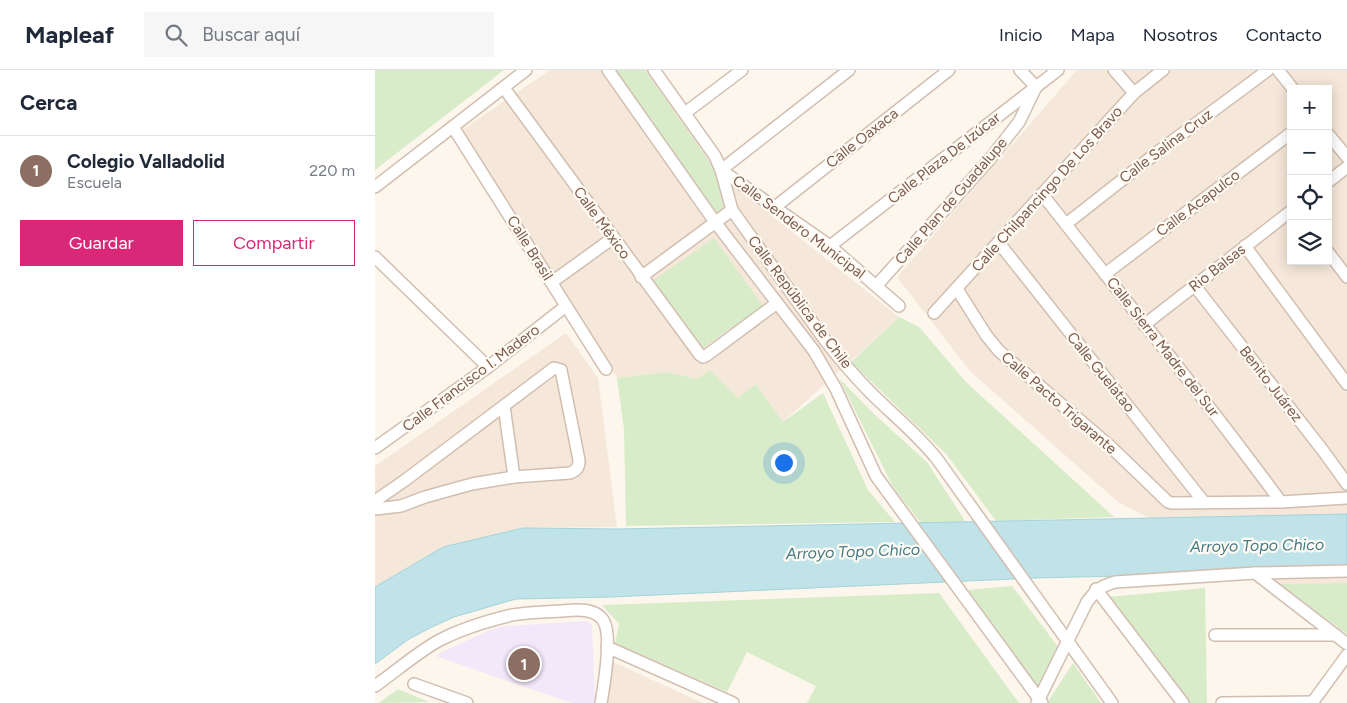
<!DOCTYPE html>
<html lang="es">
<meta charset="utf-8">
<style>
body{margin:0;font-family:Figtree,sans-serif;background:#f6f6f7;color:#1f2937}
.controls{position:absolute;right:15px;top:15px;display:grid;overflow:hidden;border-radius:0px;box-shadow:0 2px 12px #0003}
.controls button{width:45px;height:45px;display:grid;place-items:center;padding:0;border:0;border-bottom:1px solid #e0e1e3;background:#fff;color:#1f2937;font:25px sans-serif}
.you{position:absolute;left:408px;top:392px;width:18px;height:18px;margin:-12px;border:4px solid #fff;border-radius:50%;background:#1a73e8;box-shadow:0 0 0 8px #1a73e833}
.badge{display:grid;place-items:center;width:32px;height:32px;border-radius:50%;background:#db2777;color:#fff;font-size:16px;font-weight:700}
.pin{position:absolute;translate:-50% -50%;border:2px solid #fff;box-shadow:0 1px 5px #0006}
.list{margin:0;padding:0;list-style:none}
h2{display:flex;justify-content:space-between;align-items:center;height:65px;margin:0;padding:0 20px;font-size:21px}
h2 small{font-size:16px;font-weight:400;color:#747a83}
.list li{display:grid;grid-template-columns:32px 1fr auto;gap:15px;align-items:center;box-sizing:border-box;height:70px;padding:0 20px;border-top:1px solid #e0e1e3}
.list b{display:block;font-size:19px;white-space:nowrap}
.list p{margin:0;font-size:16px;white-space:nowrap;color:#747a83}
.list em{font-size:16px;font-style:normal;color:#747a83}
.actions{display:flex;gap:10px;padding:15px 20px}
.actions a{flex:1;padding:11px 0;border:1px solid #db2777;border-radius:0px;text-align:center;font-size:18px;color:#db2777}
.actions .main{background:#db2777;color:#fff}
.icon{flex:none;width:28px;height:28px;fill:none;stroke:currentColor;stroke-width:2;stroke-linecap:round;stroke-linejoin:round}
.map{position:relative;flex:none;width:972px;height:633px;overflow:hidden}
header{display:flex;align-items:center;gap:30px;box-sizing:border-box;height:70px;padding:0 25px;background:#fff;border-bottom:1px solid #e0e1e3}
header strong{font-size:24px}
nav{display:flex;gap:28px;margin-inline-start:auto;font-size:18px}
.search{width:350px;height:45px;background:#f6f6f7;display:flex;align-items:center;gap:12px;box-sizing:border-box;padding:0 18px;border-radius:0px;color:#747a83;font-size:19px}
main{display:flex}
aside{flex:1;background:#fff}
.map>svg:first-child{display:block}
.residential{fill:#f5e8da;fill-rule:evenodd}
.education{fill:#f3e8fa}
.green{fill:#d8ecc9}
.water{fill:#bfe3e8;stroke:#a5d3da}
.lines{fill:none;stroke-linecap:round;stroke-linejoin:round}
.minor-casing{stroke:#d1beb0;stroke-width:14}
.minor{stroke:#fff;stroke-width:11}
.labels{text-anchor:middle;stroke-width:4.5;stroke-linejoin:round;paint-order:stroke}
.street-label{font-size:15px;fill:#7a5c4d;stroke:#fffaf3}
.water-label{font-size:16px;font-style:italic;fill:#437c86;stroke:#fffaf3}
</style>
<header>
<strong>Mapleaf</strong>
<div class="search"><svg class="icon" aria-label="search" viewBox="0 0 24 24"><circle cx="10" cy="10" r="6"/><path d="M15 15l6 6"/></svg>Buscar aquí</div>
<nav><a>Inicio</a><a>Mapa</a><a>Nosotros</a><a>Contacto</a></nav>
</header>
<main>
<aside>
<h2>Cerca<small></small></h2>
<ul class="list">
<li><span class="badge" style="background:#8d6e63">1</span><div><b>Colegio Valladolid</b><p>Escuela</p></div><em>220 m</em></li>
</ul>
<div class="actions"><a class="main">Guardar</a><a>Compartir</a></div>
</aside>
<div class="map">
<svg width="972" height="633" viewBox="0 0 972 633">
<rect width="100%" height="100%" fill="#fdf6ec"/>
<g class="residential">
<polygon points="175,0 273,0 362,118 524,247 408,352 381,314 363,329 335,300 322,309 291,302 242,308 87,60"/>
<path d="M702,0H972V564L885,501L744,433L595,301L522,207ZM916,19H953V191H916Z"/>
<polygon points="191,263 223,308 242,457 148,458 68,477 0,517 0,396"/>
<polygon points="236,591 328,633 231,633"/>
</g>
<polygon class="education" points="211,551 217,555 220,633 197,633 63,587 62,585 69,581 117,559 131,556"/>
<g class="green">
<polygon points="0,0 129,0 0,100"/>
<polygon points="240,0 270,0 345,107 350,141 343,144 271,47"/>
<polygon points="339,168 388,236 325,280 277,211"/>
<polygon points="524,247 544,257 591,312 739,447 621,451 572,385 476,292"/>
<polygon points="335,300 363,328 381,314 408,352 448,323 493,420 520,452 251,456 249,359 242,308 291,302 322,309"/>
<polygon points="464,308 499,344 552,392 590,451 548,456 518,417"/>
<polygon points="972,513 972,564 903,514"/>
<polygon points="637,516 684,578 663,621 593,520"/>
<polygon points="830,518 832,633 815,633 733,527"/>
<polygon points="564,523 644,633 432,633 441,616 372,582 352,622 240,573 244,554 227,535"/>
<polygon points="698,593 726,633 672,633"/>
<polygon points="23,619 54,632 4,633"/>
</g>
<polygon class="water" points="972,444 972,501 659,508 237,527 141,529 79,547 57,557 34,569 0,594 0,517 68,477 148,458 243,459"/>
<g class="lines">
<g class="minor-casing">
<g id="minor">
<polyline points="233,0 340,152 439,281 461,319 501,406 667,633"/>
<path d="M279,0L340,86L346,100L357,140L450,270C464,288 479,306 496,323C518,345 542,364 562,389L737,633"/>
<polyline points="739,0 759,23"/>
<polyline points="903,0 918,19"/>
<polyline points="129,18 325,285 328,287 332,285 402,233"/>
<polyline points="310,43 367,0"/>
<polyline points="78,57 231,299"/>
<polyline points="953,64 972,87"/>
<polyline points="346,100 455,176 524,236"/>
<polyline points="346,100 474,0"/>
<polyline points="953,112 972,97"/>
<polyline points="0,117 151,0"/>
<path d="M667,124C747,226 829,327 906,432"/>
<polyline points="400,137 574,0"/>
<polyline points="691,154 784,81 893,0"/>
<polyline points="624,173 828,431"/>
<polyline points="455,176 683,0"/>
<polyline points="870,176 972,314"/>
<polyline points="953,182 972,207"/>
<polyline points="0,187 113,297"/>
<polyline points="730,204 916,63"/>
<polyline points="266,207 357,140"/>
<polyline points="177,212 238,168"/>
<polyline points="502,215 615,89 644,52 661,17 645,0"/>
<polyline points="819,215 949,382 972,414"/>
<polyline points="582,219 611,265 624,281 736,377 793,432 797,433 906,432 972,428"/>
<polyline points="559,243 759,23 788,0"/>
<polyline points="769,255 916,141"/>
<polyline points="129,336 139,407"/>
<polyline points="0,378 113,297 191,236"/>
<path d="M0,431L29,411L179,298L186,300L204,390C204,398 202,400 195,403L139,407L97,414L50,427L26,436L0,439"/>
<polyline points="880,503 972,574"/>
<polyline points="721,519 808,633"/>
<polyline points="840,565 961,565"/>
<polyline points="232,577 358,633"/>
<polyline points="39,614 92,633"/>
<path d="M0,616C20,602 44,581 65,570C88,558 112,551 137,545C152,542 170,542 186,541C199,540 219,537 228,550C238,565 229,615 226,633"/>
<path d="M662,633L712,532C721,520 726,516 740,512L880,503L972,501"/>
<polyline points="847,633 937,632"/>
<polyline points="937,633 972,585"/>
</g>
</g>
<use href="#minor" class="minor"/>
</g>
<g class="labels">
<g class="street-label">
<text transform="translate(487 68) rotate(-38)" y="5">Calle Oaxaca</text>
<text transform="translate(791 76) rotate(-37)" y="5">Calle Salina Cruz</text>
<text transform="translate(569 88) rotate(-38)" y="5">Calle Plaza De Izúcar</text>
<text transform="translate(672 119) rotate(-48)" y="5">Calle Chilpancingo De Los Bravo</text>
<text transform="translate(576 131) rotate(-49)" y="5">Calle Plan de Guadalupe</text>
<text transform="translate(823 133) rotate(-37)" y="5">Calle Acapulco</text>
<text transform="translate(227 153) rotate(54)" y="5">Calle México</text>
<text transform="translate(424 157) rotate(37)" y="5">Calle Sendero Municipal</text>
<text transform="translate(155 178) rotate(58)" y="5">Calle Brasil</text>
<text transform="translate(842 198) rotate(-38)" y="5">Rio Balsas</text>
<text transform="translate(425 232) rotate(53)" y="5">Calle República de Chile</text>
<text transform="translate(788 277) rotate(52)" y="5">Calle Sierra Madre del Sur</text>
<text transform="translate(726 302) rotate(51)" y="5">Calle Guelatao</text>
<text transform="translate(96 308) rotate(-37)" y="5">Calle Francisco I. Madero</text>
<text transform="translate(896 314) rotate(52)" y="5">Benito Juárez</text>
<text transform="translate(684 333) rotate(41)" y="5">Calle Pacto Trigarante</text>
</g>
<g class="water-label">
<text transform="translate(882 475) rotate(-1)" y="6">Arroyo Topo Chico</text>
<text transform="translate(478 481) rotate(-2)" y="6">Arroyo Topo Chico</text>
</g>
</g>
</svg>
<div class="controls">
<button>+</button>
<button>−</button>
<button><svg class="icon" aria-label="locate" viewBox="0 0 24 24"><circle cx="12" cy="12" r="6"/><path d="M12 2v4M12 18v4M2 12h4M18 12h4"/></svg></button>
<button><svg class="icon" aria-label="layers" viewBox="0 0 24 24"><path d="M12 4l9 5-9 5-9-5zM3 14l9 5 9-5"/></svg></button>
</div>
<div class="you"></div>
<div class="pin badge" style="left:149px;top:594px;background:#8d6e63">1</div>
</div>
</main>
